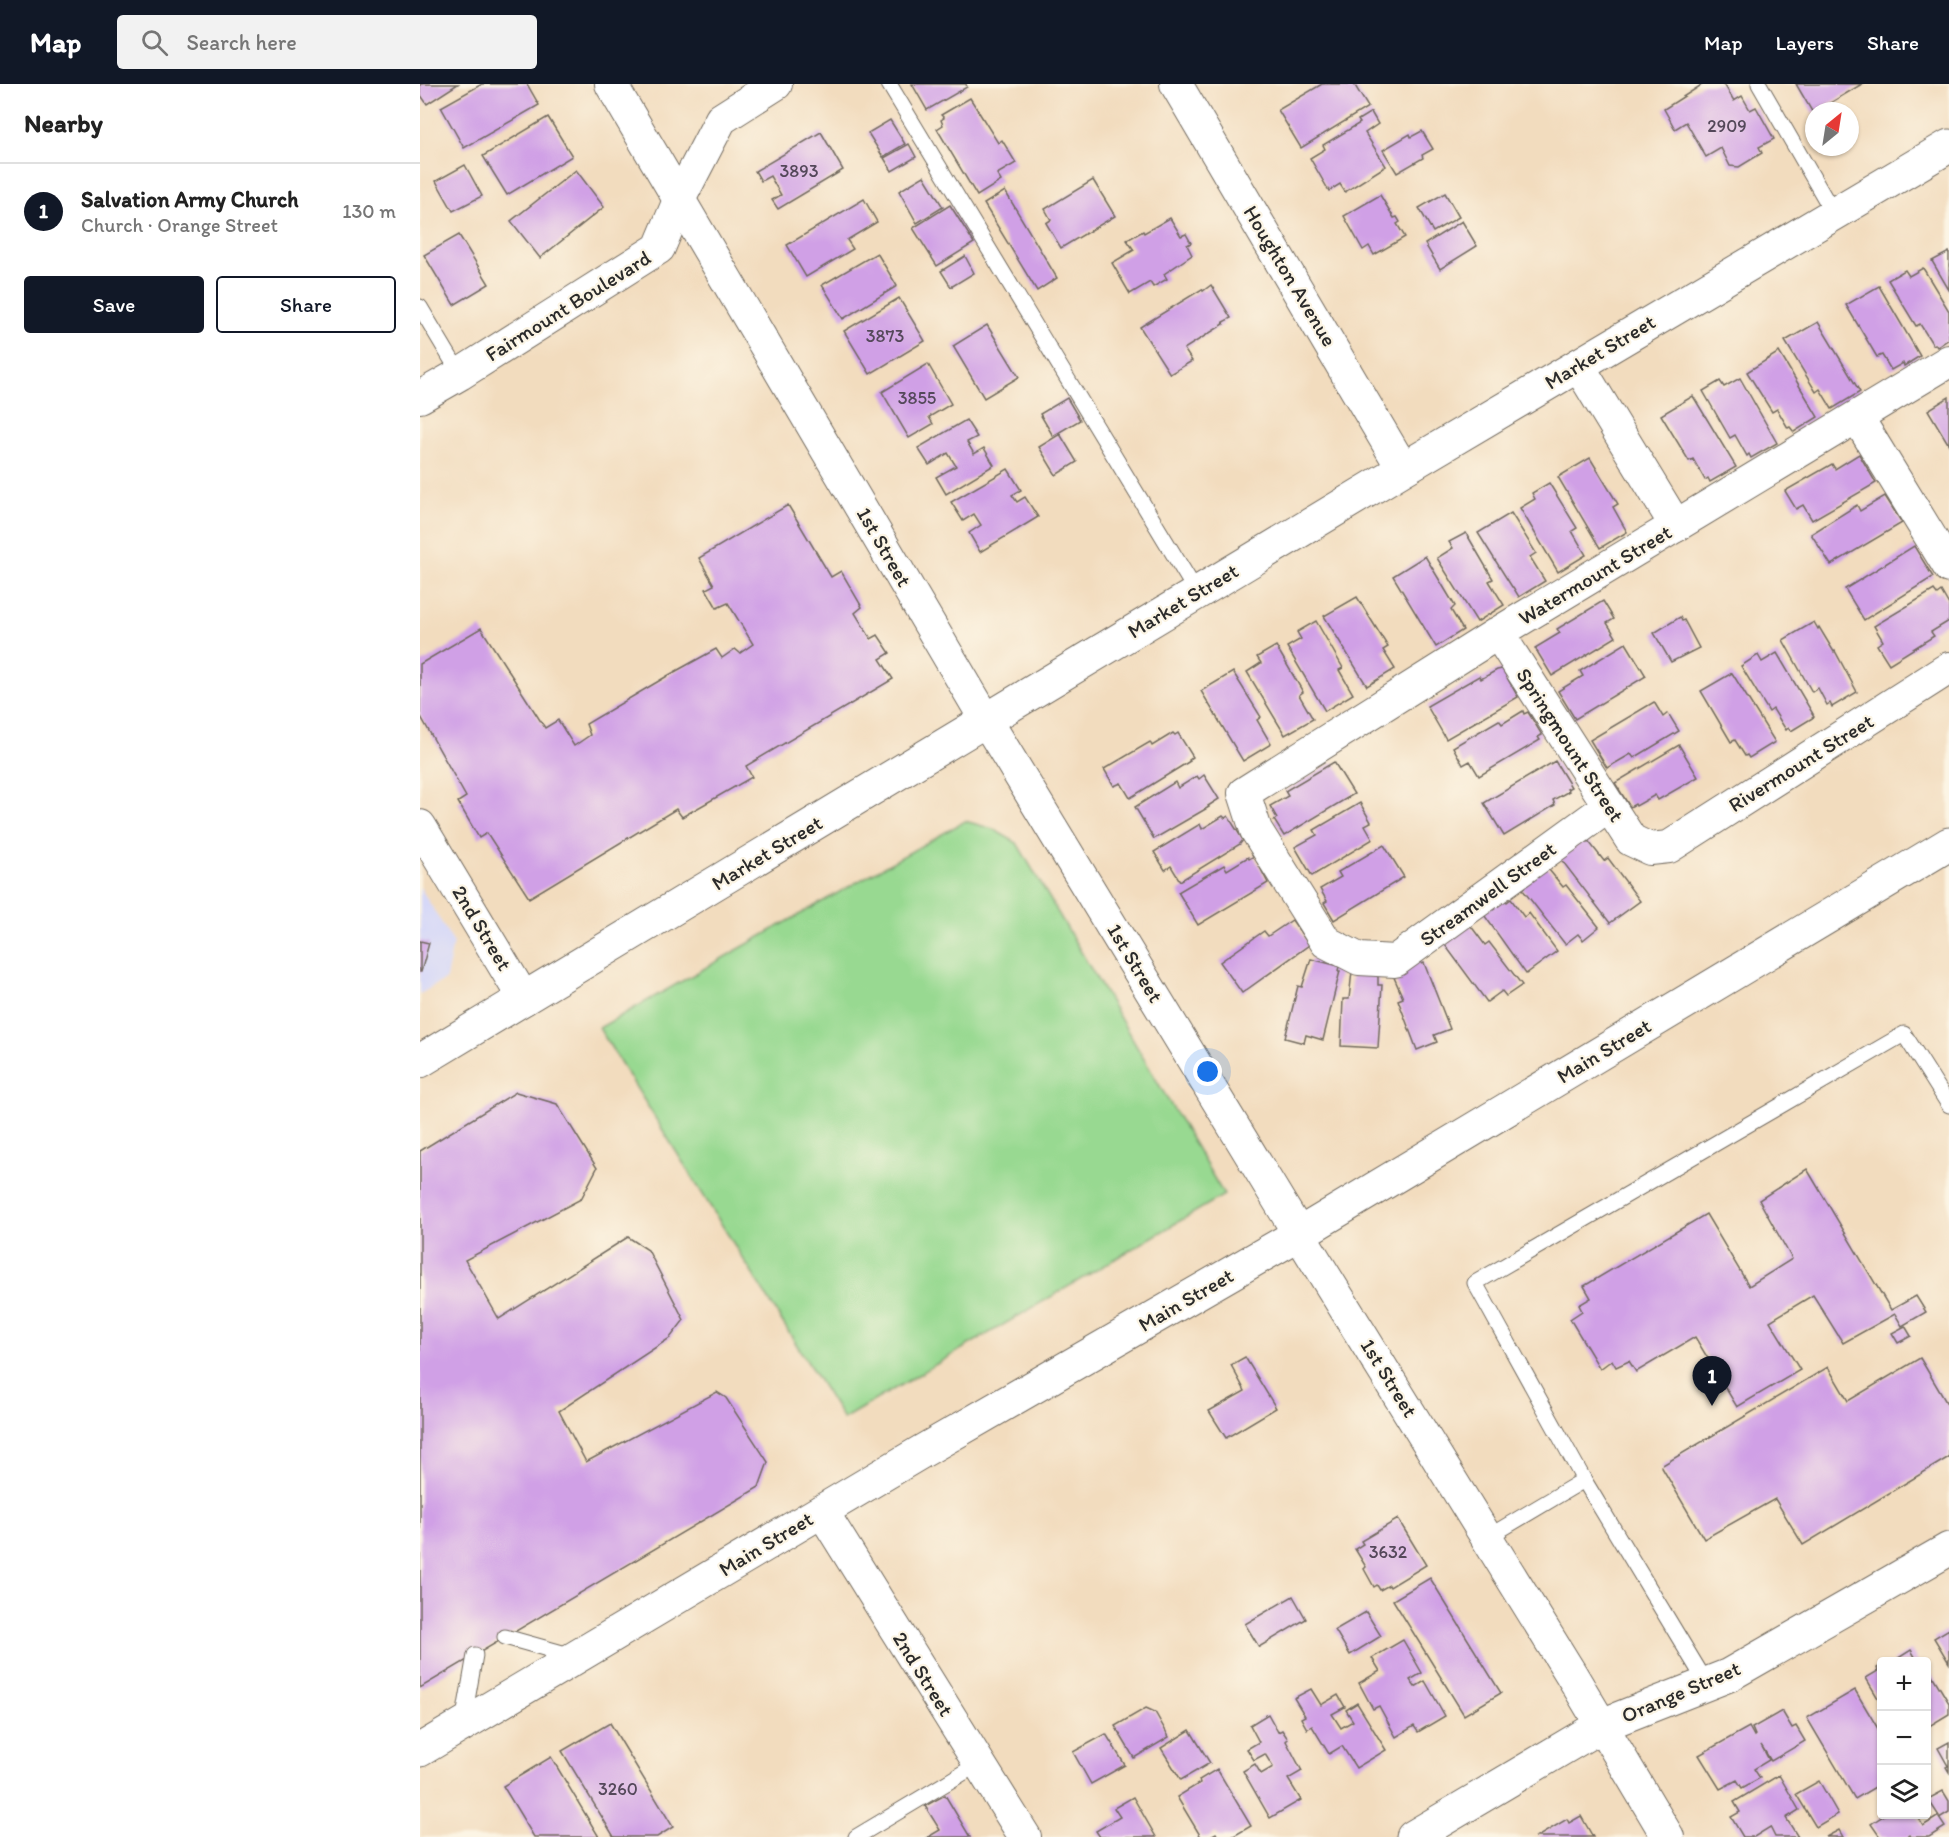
<!DOCTYPE html>
<meta charset="utf-8">
<style>
body{margin:0;font-family:Itim,sans-serif;background:#f2f2f2;color:#222}
.controls{position:absolute;right:18px;bottom:18px;display:grid;overflow:hidden;border-radius:6px;box-shadow:0 2px 4px #0004}
.controls button{width:54px;height:54px;display:grid;place-items:center;padding:0;border:0;border-bottom:2px solid #e0e0e0;background:#fff;color:#222;font:30px sans-serif}
.compass{position:absolute;left:1385px;top:18px;width:54px;height:54px;border-radius:50%;background:#fff;box-shadow:0 2px 4px #0004;rotate:30deg}
.you{position:absolute;left:788px;top:988px;width:21px;height:21px;margin:-15px;border:4px solid #fff;border-radius:50%;background:#1a73e8;box-shadow:0 0 0 9px #1a73e833}
.badge{display:grid;place-items:center;width:39px;height:39px;border-radius:50%;background:#111827;color:#fff;font-size:20px;font-weight:700}
.pin{position:absolute;translate:-50% -50px;filter:drop-shadow(0 2px 3px #0008)}
.pin::after{content:'';position:absolute;top:32px;width:21px;height:18px;background:inherit;clip-path:polygon(0 0,100% 0,50% 100%)}
.list{margin:0;padding:0;list-style:none}
h2{display:flex;justify-content:space-between;align-items:center;height:78px;margin:0;padding:0 24px;font-size:26px}
h2 small{font-size:20px;font-weight:400;color:#767676}
.list li{display:grid;grid-template-columns:39px 1fr auto;gap:18px;align-items:center;box-sizing:border-box;height:96px;padding:0 24px;border-top:2px solid #e0e0e0}
.list b{display:block;font-size:22px;white-space:nowrap}
.list p{margin:0;font-size:20px;white-space:nowrap;color:#767676}
.list em{font-size:20px;font-style:normal;color:#767676}
.actions{display:flex;gap:12px;padding:18px 24px}
.actions a{flex:1;padding:14px 0;border:2px solid #111827;border-radius:6px;text-align:center;font-size:21px;color:#111827}
.actions .main{background:#111827;color:#fff}
.icon{flex:none;width:33px;height:33px;fill:none;stroke:currentColor;stroke-width:2;stroke-linecap:round;stroke-linejoin:round}
.map{position:relative;flex:none;width:1529px;height:1753px;overflow:hidden}
header{display:flex;align-items:center;gap:36px;box-sizing:border-box;height:84px;padding:0 30px;background:#111827;color:#fff}
header strong{font-size:28px}
nav{display:flex;gap:33px;margin-inline-start:auto;font-size:21px}
.search{width:420px;height:54px;background:#f2f2f2;display:flex;align-items:center;gap:15px;box-sizing:border-box;padding:0 21px;border-radius:6px;color:#767676;font-size:22px}
main{display:flex}
aside{flex:1;background:#fff}
.map>svg:first-child{display:block}
.built{fill:#d6d8f8}
.green{fill:#98d991;stroke:#62825e;stroke-width:1.5}
.building{fill:#d0a0e6}
.lines{fill:none;stroke-linecap:round;stroke-linejoin:round}
.service-casing{stroke:#71695e;stroke-width:17}
.minor-casing{stroke:#71695e;stroke-width:34}
.tertiary-casing{stroke:#71695e;stroke-width:35}
.primary-casing{stroke:#71695e;stroke-width:35}
.service{stroke:#fff;stroke-width:15}
.minor{stroke:#fff;stroke-width:32}
.tertiary{stroke:#fff;stroke-width:33}
.primary{stroke:#fff;stroke-width:33}
.labels{text-anchor:middle;stroke-width:4.5;stroke-linejoin:round;paint-order:stroke}
.number-label{font-size:18px;fill:#54485a}
.street-label{font-size:21px;fill:#2b2b2b;stroke:#fcf5e5}
</style>
<header>
<strong>Map</strong>
<div class="search"><svg class="icon" aria-label="search" viewBox="0 0 24 24"><circle cx="10" cy="10" r="6"/><path d="M15 15l6 6"/></svg>Search here</div>
<nav><a>Map</a><a>Layers</a><a>Share</a></nav>
</header>
<main>
<aside>
<h2>Nearby<small></small></h2>
<ul class="list">
<li><span class="badge">1</span><div><b>Salvation Army Church</b><p>Church · Orange Street</p></div><em>130 m</em></li>
</ul>
<div class="actions"><a class="main">Save</a><a>Share</a></div>
</aside>
<div class="map">
<svg width="1529" height="1753" viewBox="0 0 1529 1753">
<rect width="100%" height="100%" fill="#fcf5e5"/>
<filter id="ink" filterUnits="userSpaceOnUse"><feTurbulence type="fractalNoise" baseFrequency=".0167" numOctaves="2"/><feDisplacementMap in="SourceGraphic" scale="12" xChannelSelector="R" yChannelSelector="G"/><feConvolveMatrix kernelMatrix="1 2 1 2 8 2 1 2 1" color-interpolation-filters="sRGB"/></filter>
<filter id="wash" filterUnits="userSpaceOnUse"><feTurbulence type="fractalNoise" baseFrequency=".008" numOctaves="4" result="noise"/><feDisplacementMap in="SourceGraphic" scale="24" xChannelSelector="R" yChannelSelector="G"/><feGaussianBlur stdDeviation="1.35" result="paint"/><feColorMatrix in="noise" values="0 0 0 0 0 0 0 0 0 0 0 0 0 0 0 0 0 1.4 0 .05"/><feComposite in="paint" operator="in"/></filter>
<g filter="url(#wash)">
<rect width="100%" height="100%" fill="#f2dcbe"/>
<polygon class="built" points="0,803 33,858 26,895 0,910"/>
<polygon class="green" points="545,737 573,745 597,759 804,1111 423,1335 179,944"/>
<g id="blocks">
<g class="building">
<polygon points="0,0 38,0 7,20 0,10"/>
<polygon points="62,0 107,0 119,21 44,64 21,23"/>
<polygon points="492,0 546,0 547,3 507,26"/>
<polygon points="902,0 934,0 948,23 881,64 858,26"/>
<polygon points="1283,0 1304,0 1314,17 1322,12 1330,26 1336,23 1354,55 1339,63 1342,69 1319,83 1310,82 1301,64 1286,73 1266,38 1255,45 1244,25"/>
<polygon points="1376,0 1442,0 1397,27 1394,27 1394,31"/>
<polygon points="550,14 578,59 582,56 596,79 577,90 581,97 557,112 517,45 523,41 521,36 524,34 521,31"/>
<polygon points="951,28 958,40 945,49 966,82 925,108 920,100 909,107 890,74 905,65 903,61 940,39 938,36"/>
<polygon points="128,33 152,72 87,111 63,72"/>
<polygon points="470,36 485,60 463,73 448,49"/>
<polygon points="1002,47 1013,65 1002,71 1003,74 977,89 963,66 990,50 991,53"/>
<polygon points="401,48 423,86 358,125 352,116 361,111 350,92 341,97 335,87"/>
<polygon points="489,60 496,73 472,87 464,74"/>
<polygon points="45,81 62,112 33,127 16,97"/>
<polygon points="156,86 184,123 120,174 91,137"/>
<polygon points="504,92 523,123 497,139 479,107"/>
<polygon points="673,96 695,132 641,164 626,139 631,136 625,125"/>
<polygon points="585,107 637,194 617,207 564,120"/>
<polygon points="1025,109 1039,133 1013,148 999,124"/>
<polygon points="960,111 974,134 977,133 980,138 977,140 985,153 954,171 949,162 943,166 924,132"/>
<polygon points="444,115 457,138 427,156 433,165 386,193 367,161"/>
<polygon points="530,121 554,159 517,182 493,144"/>
<polygon points="750,134 761,152 766,150 771,159 767,161 772,171 744,190 747,195 733,203 730,198 710,210 692,179 714,166 707,156 723,147 724,149"/>
<polygon points="1042,137 1057,162 1020,185 1005,160"/>
<polygon points="39,151 69,200 34,221 4,171"/>
<polygon points="1529,168 1529,206 1512,177"/>
<polygon points="457,169 477,202 423,235 402,201"/>
<polygon points="545,172 554,189 531,203 521,187"/>
<polygon points="1503,184 1529,227 1529,255 1517,263 1515,260 1513,261 1500,240 1496,242 1468,196 1485,186 1489,192"/>
<polygon points="791,201 811,234 803,238 804,240 764,265 772,277 750,290 720,243 782,205 783,207"/>
<polygon points="1459,202 1500,272 1484,282 1483,279 1471,286 1462,271 1457,273 1426,221"/>
<polygon points="479,214 505,257 450,290 424,247"/>
<polygon points="1398,238 1440,308 1412,325 1400,305 1396,308 1365,257"/>
<polygon points="567,241 599,293 564,314 533,262"/>
<polygon points="1359,268 1398,333 1374,348 1370,343 1368,344 1357,325 1352,328 1327,288"/>
<polygon points="508,280 531,320 509,333 513,340 489,354 462,308"/>
<polygon points="1320,294 1357,359 1331,374 1329,370 1327,372 1315,351 1310,354 1283,307 1300,297 1304,303"/>
<polygon points="1273,312 1316,383 1290,398 1288,394 1285,396 1273,375 1269,377 1241,331"/>
<polygon points="1529,313 1529,361 1508,326"/>
<polygon points="647,314 660,336 633,352 620,330"/>
<polygon points="546,336 557,353 547,358 554,370 564,364 574,381 526,410 516,393 536,382 528,369 509,381 498,364"/>
<polygon points="640,350 657,378 636,391 619,363"/>
<polygon points="1439,370 1456,399 1392,436 1383,421 1376,425 1365,407 1412,380 1415,385"/>
<polygon points="1170,374 1198,420 1193,423 1207,448 1180,464 1138,393"/>
<polygon points="588,385 601,406 592,411 597,418 605,413 618,433 560,468 549,449 561,441 554,430 543,437 531,418"/>
<polygon points="1129,399 1157,444 1152,447 1166,471 1138,488 1100,424 1115,415 1112,409"/>
<polygon points="1465,412 1482,439 1411,481 1391,450 1437,421 1440,427"/>
<polygon points="368,421 411,493 421,487 442,523 435,529 451,555 458,551 470,569 460,575 473,595 326,682 332,693 262,733 256,725 109,814 67,749 59,754 38,718 46,713 0,631 0,580 61,544 125,644 138,636 154,662 170,651 166,640 249,591 296,565 302,574 315,565 320,569 333,560 308,519 297,524 286,505 294,501 279,474"/>
<polygon points="1091,429 1116,469 1110,473 1125,497 1099,513 1093,503 1092,503 1058,449"/>
<polygon points="1046,449 1073,495 1069,497 1084,521 1057,538 1017,474 1033,464 1029,458"/>
<polygon points="1494,462 1513,493 1444,536 1425,505"/>
<polygon points="1005,472 1035,522 1031,526 1043,546 1016,563 973,492"/>
<polygon points="1514,506 1517,510 1521,507 1529,521 1529,537 1511,548 1514,552 1469,580 1457,561 1463,557 1454,542"/>
<polygon points="937,513 968,563 963,566 975,585 947,602 904,532"/>
<polygon points="1183,517 1194,535 1187,539 1196,553 1132,592 1115,564 1140,549 1137,545"/>
<polygon points="1260,533 1262,537 1264,536 1279,564 1251,578 1234,549"/>
<polygon points="896,537 923,584 919,586 933,610 905,627 867,563 881,555 877,548"/>
<polygon points="1394,538 1398,545 1399,543 1414,568 1415,567 1437,608 1412,623 1410,619 1407,621 1398,604 1392,608 1363,556"/>
<polygon points="1206,559 1226,592 1155,635 1138,607 1163,592 1160,587"/>
<polygon points="856,562 883,608 879,611 893,635 865,651 827,588 841,579 837,573"/>
<polygon points="1357,569 1393,630 1392,630 1394,633 1371,647 1368,644 1366,646 1353,625 1349,628 1321,582 1338,571 1342,578"/>
<polygon points="1082,585 1098,613 1026,655 1007,622 1059,592 1061,595 1077,586"/>
<polygon points="813,588 841,633 837,636 851,660 823,677 781,607"/>
<polygon points="1312,589 1355,658 1329,674 1327,671 1325,672 1315,656 1311,658 1281,607"/>
<polygon points="1234,618 1243,633 1248,629 1259,647 1214,674 1211,670 1187,684 1170,656"/>
<polygon points="1103,627 1104,630 1108,628 1122,651 1118,653 1120,656 1059,692 1050,677 1043,681 1033,663 1079,636 1082,640"/>
<polygon points="753,649 755,651 758,649 773,673 769,676 770,677 710,714 701,699 694,702 684,685 730,658 732,662"/>
<polygon points="1259,661 1278,693 1238,716 1235,711 1216,722 1215,720 1210,723 1195,699"/>
<polygon points="1135,677 1151,703 1147,705 1149,707 1133,716 1135,721 1084,752 1064,719"/>
<polygon points="914,678 934,710 864,752 854,736 857,734 850,722 868,712 865,707"/>
<polygon points="784,691 799,715 788,722 789,723 734,755 715,723 755,698 758,704 777,692 779,695"/>
<polygon points="940,719 951,738 945,741 953,755 892,792 875,763 897,751 894,746"/>
<polygon points="803,732 805,734 808,732 823,756 820,760 760,797 751,782 745,786 734,768 780,740 782,745"/>
<polygon points="1166,754 1184,777 1188,774 1220,817 1190,839 1140,774"/>
<polygon points="964,761 984,793 914,836 904,819 907,817 900,805 921,793 918,788"/>
<polygon points="834,772 848,799 778,841 758,808 804,781 807,786 828,773 829,775"/>
<polygon points="1125,781 1143,803 1146,801 1179,843 1163,856 1158,850 1145,860 1099,801"/>
<polygon points="1083,813 1087,818 1091,815 1104,833 1109,829 1137,867 1106,890 1062,828"/>
<polygon points="872,836 889,861 822,909 800,878 844,847 848,852"/>
<polygon points="1048,838 1065,861 1069,858 1102,901 1086,912 1082,907 1067,918 1025,861 1024,857"/>
<polygon points="0,857 9,859 1,888 0,888"/>
<polygon points="891,875 919,882 918,887 920,887 903,956 886,951 884,959 865,954 878,902 882,903"/>
<polygon points="1000,875 1002,880 1004,879 1030,945 1014,951 1017,958 997,966 978,916 983,914 973,891"/>
<polygon points="932,887 958,888 958,901 962,901 958,964 921,962 923,915 929,915"/>
<polygon points="96,1008 137,1020 177,1084 161,1115 45,1176 79,1235 208,1153 228,1166 264,1236 250,1254 139,1327 166,1378 297,1308 306,1314 348,1378 339,1403 0,1604 0,1067"/>
<polygon points="1387,1085 1471,1226 1496,1212 1506,1228 1482,1242 1475,1230 1423,1259 1393,1211 1350,1237 1380,1286 1317,1323 1275,1253 1216,1288 1209,1277 1196,1283 1192,1276 1180,1285 1150,1235 1162,1227 1159,1221 1171,1214 1164,1202 1286,1130 1329,1202 1372,1175 1339,1116"/>
<polygon points="1485,1242 1491,1252 1478,1259 1472,1249"/>
<polygon points="825,1273 856,1324 806,1354 789,1327 825,1307 811,1281"/>
<polygon points="1500,1274 1529,1323 1529,1373 1383,1461 1355,1415 1284,1455 1241,1382 1408,1283 1428,1317"/>
<polygon points="978,1435 1006,1481 970,1503 969,1501 960,1506 957,1501 954,1503 944,1485 946,1483 935,1465 943,1460 941,1457"/>
<polygon points="1010,1494 1081,1609 1044,1631 973,1516"/>
<polygon points="873,1512 886,1535 839,1563 825,1540"/>
<polygon points="946,1528 961,1552 930,1571 915,1546"/>
<polygon points="1529,1545 1529,1579 1514,1554"/>
<polygon points="983,1556 1002,1589 990,1596 995,1603 1005,1597 1025,1632 998,1648 994,1642 976,1653 959,1622 953,1625 939,1599 960,1587 952,1574"/>
<polygon points="1491,1566 1498,1578 1472,1578"/>
<polygon points="1462,1581 1462,1621 1446,1594 1458,1587 1457,1584"/>
<polygon points="1512,1591 1529,1619 1529,1630 1506,1644 1506,1594"/>
<polygon points="891,1605 901,1621 918,1611 925,1623 912,1630 921,1644 933,1637 926,1626 937,1619 966,1666 936,1684 922,1662 909,1670 892,1642 887,1645 881,1634 885,1632 874,1614"/>
<polygon points="1435,1606 1460,1648 1462,1699 1435,1715 1387,1634"/>
<polygon points="726,1624 735,1628 749,1653 714,1674 695,1642"/>
<polygon points="1362,1627 1372,1644 1376,1642 1385,1657 1351,1677 1341,1661 1349,1676 1334,1685 1340,1694 1322,1704 1317,1696 1300,1705 1279,1671 1329,1643 1334,1652 1335,1651 1332,1644"/>
<polygon points="848,1630 858,1648 862,1646 868,1655 866,1657 882,1687 868,1695 881,1716 850,1734 823,1687 835,1680 841,1690 853,1683 845,1670 834,1676 827,1665 839,1658 830,1641"/>
<polygon points="190,1639 253,1743 237,1753 194,1753 142,1667"/>
<polygon points="770,1646 790,1679 761,1696 741,1664"/>
<polygon points="686,1650 705,1681 671,1700 653,1668"/>
<polygon points="1529,1658 1529,1688 1526,1683 1528,1682 1518,1664"/>
<polygon points="131,1673 179,1753 114,1753 83,1702"/>
<polygon points="797,1685 831,1742 812,1753 798,1753 796,1749 789,1753 781,1753 757,1713 780,1699 779,1696"/>
<polygon points="1359,1691 1379,1726 1366,1734 1378,1753 1355,1753 1350,1743 1334,1753 1323,1753 1311,1733 1320,1728 1314,1718"/>
<polygon points="1399,1697 1418,1730 1396,1743 1376,1710"/>
<polygon points="1523,1707 1529,1717 1529,1728 1519,1734 1525,1743 1509,1753 1491,1753 1490,1751 1487,1753 1460,1753 1451,1740 1466,1730 1496,1730 1503,1742 1519,1732 1508,1715"/>
<polygon points="525,1711 550,1753 508,1753 520,1746 505,1722"/>
<polygon points="713,1713 736,1753 680,1753 676,1747 700,1733 694,1724"/>
<polygon points="1161,1732 1173,1753 1117,1753 1147,1735 1149,1739"/>
<polygon points="1419,1746 1423,1753 1406,1753"/>
</g>
</g>
</g>
<g filter="url(#ink)">
<use href="#blocks" fill-opacity="0" stroke="#71695e" stroke-width="1.5"/>
<g class="lines">
<g class="service-casing">
<g id="service">
<polyline points="469,0 777,509"/>
<polyline points="1339,0 1414,130"/>
<polyline points="0,223 40,290"/>
<polyline points="1068,1453 1164,1396"/>
<polyline points="85,1553 153,1572"/>
<polyline points="1287,1600 1164,1396 1055,1199 1484,950 1529,1021"/>
<polyline points="43,1639 55,1571"/>
<polyline points="436,1753 558,1680"/>
</g>
</g>
<g class="minor-casing">
<g id="minor">
<polyline points="191,0 566,636 879,1150 1151,1590 1248,1753"/>
<polyline points="756,0 983,385"/>
<polyline points="1158,281 1256,442"/>
<polyline points="0,313 40,290 239,164 260,114 301,35 356,0"/>
<polyline points="1437,333 1529,483"/>
<polyline points="1078,549 1211,756 1230,765 1249,763 1529,584"/>
<polyline points="1189,722 975,877 939,875 906,858 836,746 824,709 1078,549 1529,277"/>
<polyline points="0,742 104,915"/>
<polyline points="402,1427 605,1753"/>
</g>
</g>
<g class="tertiary-casing">
<polyline id="tertiary" points="993,1753 1182,1641 1309,1591 1529,1465"/>
</g>
<g class="primary-casing">
<g id="primary">
<polyline points="0,977 983,385 1529,62"/>
<polyline points="0,1666 501,1368 879,1150 1529,760"/>
</g>
</g>
<use href="#service" class="service"/>
<use href="#minor" class="minor"/>
<use href="#tertiary" class="tertiary"/>
<use href="#primary" class="primary"/>
</g>
</g>
<g class="labels">
<g class="number-label">
<text x="1307" y="48">2909</text>
<text x="379" y="93">3893</text>
<text x="465" y="258">3873</text>
<text x="497" y="320">3855</text>
<text x="968" y="1474">3632</text>
<text x="198" y="1711">3260</text>
</g>
<g class="street-label">
<text transform="translate(870 192) rotate(59)" y="7">Houghton Avenue</text>
<text transform="translate(148 222) rotate(-32)" y="7">Fairmount Boulevard</text>
<text transform="translate(1180 268) rotate(-31)" y="7">Market Street</text>
<text transform="translate(464 463) rotate(60)" y="7">1st Street</text>
<text transform="translate(1175 491) rotate(-31)" y="7">Watermount Street</text>
<text transform="translate(763 517) rotate(-31)" y="7">Market Street</text>
<text transform="translate(1150 661) rotate(57)" y="7">Springmount Street</text>
<text transform="translate(1381 679) rotate(-32)" y="7">Rivermount Street</text>
<text transform="translate(347 769) rotate(-31)" y="7">Market Street</text>
<text transform="translate(1068 810) rotate(-36)" y="7">Streamwell Street</text>
<text transform="translate(62 844) rotate(59)" y="7">2nd Street</text>
<text transform="translate(715 879) rotate(59)" y="7">1st Street</text>
<text transform="translate(1184 967) rotate(-31)" y="7">Main Street</text>
<text transform="translate(766 1216) rotate(-30)" y="7">Main Street</text>
<text transform="translate(969 1294) rotate(58)" y="7">1st Street</text>
<text transform="translate(346 1460) rotate(-31)" y="7">Main Street</text>
<text transform="translate(503 1590) rotate(58)" y="7">2nd Street</text>
<text transform="translate(1261 1608) rotate(-23)" y="7">Orange Street</text>
</g>
</g>
</svg>
<div class="controls">
<button>+</button>
<button>−</button>
<button><svg class="icon" aria-label="layers" viewBox="0 0 24 24"><path d="M12 4l9 5-9 5-9-5zM3 14l9 5 9-5"/></svg></button>
</div>
<svg class="compass" viewBox="-18 -18 36 36"><path d="M0-13l5 13h-10z" fill="#e53935"/><path d="M0 13l5-13h-10z" fill="#767676"/></svg>
<div class="you"></div>
<div class="pin badge" style="left:1292px;top:1322px">1</div>
</div>
</main>
